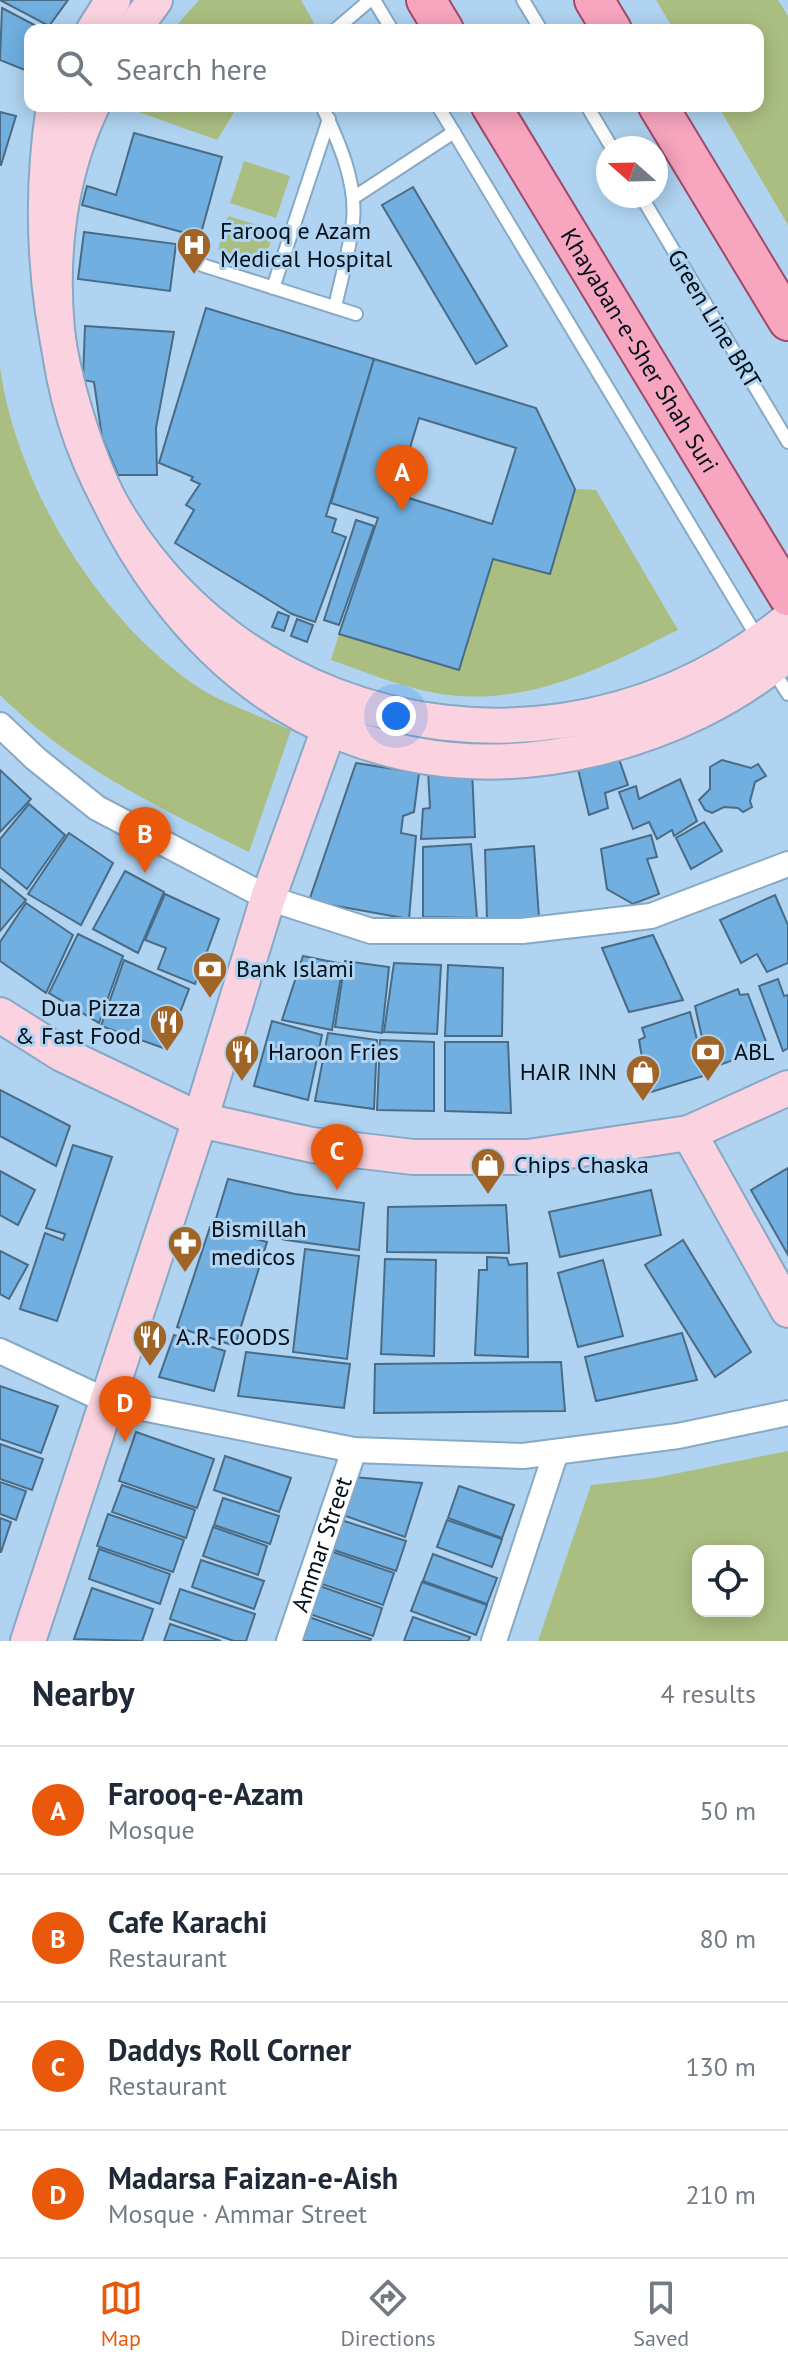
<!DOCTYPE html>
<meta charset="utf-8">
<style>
body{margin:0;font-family:"PT Sans",sans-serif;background:#f2f2f3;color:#1f2937}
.controls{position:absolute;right:24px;bottom:24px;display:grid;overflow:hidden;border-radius:16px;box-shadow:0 4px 20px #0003}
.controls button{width:72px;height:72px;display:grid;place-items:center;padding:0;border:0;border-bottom:2px solid #e0e1e3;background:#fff;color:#1f2937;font:40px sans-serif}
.compass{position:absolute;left:596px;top:136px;width:72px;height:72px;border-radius:50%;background:#fff;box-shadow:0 4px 20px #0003;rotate:290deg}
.you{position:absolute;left:396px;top:716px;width:28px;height:28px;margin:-20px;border:6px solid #fff;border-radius:50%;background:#1a73e8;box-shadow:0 0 0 12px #1a73e833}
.badge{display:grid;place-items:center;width:52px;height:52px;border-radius:50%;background:#ea580c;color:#fff;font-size:26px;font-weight:700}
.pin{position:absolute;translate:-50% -66px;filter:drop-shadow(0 2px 4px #0008)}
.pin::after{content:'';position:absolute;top:42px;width:28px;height:24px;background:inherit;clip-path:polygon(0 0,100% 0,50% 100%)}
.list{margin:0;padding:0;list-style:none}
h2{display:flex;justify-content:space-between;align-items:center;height:104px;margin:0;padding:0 32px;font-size:34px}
h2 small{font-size:26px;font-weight:400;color:#747a83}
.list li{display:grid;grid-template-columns:52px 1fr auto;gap:24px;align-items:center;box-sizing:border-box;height:128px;padding:0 32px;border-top:2px solid #e0e1e3}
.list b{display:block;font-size:30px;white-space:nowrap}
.list p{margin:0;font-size:26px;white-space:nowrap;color:#747a83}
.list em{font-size:26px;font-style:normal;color:#747a83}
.icon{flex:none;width:44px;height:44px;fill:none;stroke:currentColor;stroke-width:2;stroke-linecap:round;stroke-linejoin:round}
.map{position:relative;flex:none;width:788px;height:1641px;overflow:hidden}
.search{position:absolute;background:#fff;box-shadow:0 4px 20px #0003;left:24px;right:24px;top:24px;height:88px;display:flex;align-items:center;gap:20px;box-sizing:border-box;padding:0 28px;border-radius:16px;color:#747a83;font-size:30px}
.sheet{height:616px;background:#fff}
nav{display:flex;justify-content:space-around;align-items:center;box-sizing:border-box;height:112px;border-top:2px solid #e0e1e3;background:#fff;font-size:22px;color:#747a83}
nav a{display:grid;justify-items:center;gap:4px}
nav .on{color:#ea580c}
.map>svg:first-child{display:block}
.green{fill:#abbe82;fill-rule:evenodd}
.building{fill:#70afe0;stroke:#4a6b85;stroke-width:2;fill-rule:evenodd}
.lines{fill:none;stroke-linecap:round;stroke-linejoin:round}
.lane-casing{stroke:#86a9c5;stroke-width:16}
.street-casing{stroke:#86a9c5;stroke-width:28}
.secondary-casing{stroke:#86a9c5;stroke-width:38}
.primary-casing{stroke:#9f4a6a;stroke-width:42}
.lane{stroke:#fff;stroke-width:12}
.street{stroke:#fff;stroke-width:24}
.secondary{stroke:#fbd2df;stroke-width:34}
.primary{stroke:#f8a5bf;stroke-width:38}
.labels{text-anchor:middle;stroke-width:6;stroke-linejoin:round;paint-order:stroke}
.poi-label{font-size:24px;fill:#04101a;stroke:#afd3f0;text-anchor:start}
.street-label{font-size:24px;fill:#04101a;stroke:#afd3f0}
</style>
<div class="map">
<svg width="788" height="1641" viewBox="0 0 788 1641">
<rect width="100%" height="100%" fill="#afd3f0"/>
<g class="green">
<polygon points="199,0 301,0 314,23 308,30 182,30 177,25"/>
<polygon points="656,0 778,0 788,16 788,225 718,106 758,106 758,30 674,30"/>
<polygon points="122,106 232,106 236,109 217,140"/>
<polygon points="244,161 290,176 276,218 230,203"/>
<polygon points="228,216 274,230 264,264 218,250"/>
<path d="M0,368C17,486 95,614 192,683C220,703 259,715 291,730L249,852C159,808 72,766 0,695Z"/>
<path d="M575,489L596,490L678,630C602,668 524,709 435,693C399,686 365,672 331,660L339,634L459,670L493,559L550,574Z"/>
<path d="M788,1451V1641H538L591,1485L654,1478ZM698,1551H758V1611H698Z"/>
</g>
<g class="building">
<polygon points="0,0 68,0 49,26"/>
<polygon points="2,8 44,30 30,30 30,72 0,60"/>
<polygon points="0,112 16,116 1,165 0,165"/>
<polygon points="134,133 222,157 200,237 82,205 87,186 116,195"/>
<polygon points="413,187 507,346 476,364 382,205"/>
<polygon points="84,232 176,244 170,291 78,279"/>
<polygon points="206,308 374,359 326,516 336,519 332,532 346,537 315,622 292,614 175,543 194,510 186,505 200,484 191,480 193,477 159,463"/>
<polygon points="85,326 174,332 156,428 157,475 118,475 102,437 94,382 83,380"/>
<path d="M374,359L536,408L575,489L550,574L493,559L459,670L339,634L378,518L331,503ZM419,418L516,448L492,524L396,494Z"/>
<polygon points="356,520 374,526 339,625 324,620"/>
<polygon points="278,612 289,616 284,631 272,627"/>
<polygon points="297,619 313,625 307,642 291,636"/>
<polygon points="619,759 628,785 605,793 608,808 589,815 578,769"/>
<polygon points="722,760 751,768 758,764 766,776 755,782 750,801 752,807 743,812 738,808 724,807 712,813 705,810 699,800 710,789 710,767"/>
<polygon points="356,763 419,773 414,812 403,816 401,833 416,836 409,919 309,901"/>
<polygon points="472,769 475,837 421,839 423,809 430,808 428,770"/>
<polygon points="0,770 31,799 0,832"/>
<polygon points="680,779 697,821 674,836 672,830 657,839 649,822 633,829 619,792 636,786 639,799"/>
<polygon points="29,804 65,835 27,889 0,867 0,839"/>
<polygon points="704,822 722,851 691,869 676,838"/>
<polygon points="69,833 113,863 81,925 28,894"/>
<polygon points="651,835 657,857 647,859 659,894 633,904 607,889 601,849"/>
<polygon points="471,844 477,918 423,917 423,847"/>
<polygon points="534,846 539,918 487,919 485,850"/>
<polygon points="125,871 164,892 138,953 93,929"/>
<polygon points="0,879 26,900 0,931"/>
<polygon points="165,894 219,919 195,984 158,969 166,948 145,940"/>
<polygon points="775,895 788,925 788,963 767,972 757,954 741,963 720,920"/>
<polygon points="26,903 73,935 46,993 0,961 0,942"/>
<polygon points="78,934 123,956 99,1023 49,993"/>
<polygon points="653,935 683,1000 629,1012 602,948"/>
<polygon points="303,956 343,964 332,1030 282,1020"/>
<polygon points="124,960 189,989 166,1049 101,1026"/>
<polygon points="345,961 389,967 382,1033 335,1027"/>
<polygon points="394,963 441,965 437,1034 384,1032"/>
<polygon points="448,965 503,968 502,1036 445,1036"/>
<polygon points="778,979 784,996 788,995 788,1048 783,1051 759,986"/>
<polygon points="738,989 740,995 748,994 768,1047 709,1069 695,1006"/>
<polygon points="690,1012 706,1075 648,1093 639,1040 645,1037 642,1028"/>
<polygon points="272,1021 322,1035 308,1100 254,1086"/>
<polygon points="328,1033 377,1040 374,1109 315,1101"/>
<polygon points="380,1040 434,1042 434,1111 377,1110"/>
<polygon points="445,1042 508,1042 511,1113 445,1111"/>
<polygon points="0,1090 70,1126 56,1166 0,1136"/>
<polygon points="73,1145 112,1157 57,1321 20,1309 45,1233 63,1240 65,1234 46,1228"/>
<polygon points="788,1168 788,1255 751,1190"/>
<polygon points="0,1171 35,1190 18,1225 0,1215"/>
<polygon points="228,1179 295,1194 364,1203 359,1250 286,1240 215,1222"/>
<polygon points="651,1190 661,1235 560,1257 549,1212"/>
<polygon points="506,1205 509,1253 387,1252 388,1207"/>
<polygon points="210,1227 267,1242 235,1346 177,1327"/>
<polygon points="683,1240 751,1352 715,1377 645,1265"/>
<polygon points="305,1249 359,1256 347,1359 293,1352"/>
<polygon points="0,1251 28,1265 9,1299 0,1294"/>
<polygon points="487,1257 507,1258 509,1265 527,1263 528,1357 475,1355 479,1270 487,1270"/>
<polygon points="385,1259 436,1260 434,1356 381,1354"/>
<polygon points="603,1260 623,1336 578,1347 558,1273"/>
<polygon points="682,1333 697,1380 596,1401 585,1357"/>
<polygon points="174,1335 225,1351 214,1391 159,1377"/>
<polygon points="246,1352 350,1364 344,1408 238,1396"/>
<polygon points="561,1362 565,1411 374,1413 375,1364"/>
<polygon points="0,1386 58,1406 41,1453 0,1439"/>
<polygon points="136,1432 214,1459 197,1508 119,1481"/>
<polygon points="0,1444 43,1459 32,1490 0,1479"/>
<polygon points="225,1456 291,1478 279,1512 214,1490"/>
<polygon points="353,1477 422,1483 405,1537 340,1514"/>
<polygon points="0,1482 26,1491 16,1520 0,1514"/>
<polygon points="122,1485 195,1510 186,1538 112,1512"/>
<polygon points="459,1486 514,1505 502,1538 448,1518"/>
<polygon points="223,1498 279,1516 270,1544 214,1525"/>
<polygon points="108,1514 184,1540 173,1572 97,1546"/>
<polygon points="0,1518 11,1522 1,1552 0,1552"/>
<polygon points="338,1519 406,1541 396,1571 328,1548"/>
<polygon points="447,1520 502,1539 492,1567 437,1547"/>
<polygon points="213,1527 267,1546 258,1575 203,1556"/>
<polygon points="99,1549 170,1574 160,1604 89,1579"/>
<polygon points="327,1550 394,1573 383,1605 316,1582"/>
<polygon points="433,1554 497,1578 487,1604 423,1581"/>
<polygon points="201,1560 264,1581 254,1609 192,1587"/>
<polygon points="422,1582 487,1605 476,1635 411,1611"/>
<polygon points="314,1584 382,1608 373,1636 304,1612"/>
<polygon points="92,1588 153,1609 142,1641 74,1639"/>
<polygon points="180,1589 255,1614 246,1641 234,1641 170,1619"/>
<polygon points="309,1617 371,1639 370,1641 301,1641"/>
<polygon points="413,1617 470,1637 468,1641 404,1641"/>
<polygon points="170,1624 221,1641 164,1641"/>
</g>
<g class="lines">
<g class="lane-casing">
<g id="lane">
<polyline points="374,0 392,30"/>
<polyline points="523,0 541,30"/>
<polyline points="335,30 370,0"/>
<path d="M322,106C338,140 357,182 353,221C350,249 341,279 335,307"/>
<polyline points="438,106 756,635"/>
<polyline points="587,106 612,148"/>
<polyline points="641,196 788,442"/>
<polyline points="353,198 454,132"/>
<polyline points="202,265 356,314"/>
<polyline points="273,288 329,119"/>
<polyline points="773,670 788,694"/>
</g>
</g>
<g class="street-casing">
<g id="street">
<polyline points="0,725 36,759 97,808 268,898 371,931 522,931 651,916 788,864"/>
<polyline points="0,1351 107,1401 354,1450 523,1456 678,1436 788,1413"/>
<path id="s1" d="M289,1641L354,1450"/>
<polyline points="494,1641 556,1452"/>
</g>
</g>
<g class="secondary-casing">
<g id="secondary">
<polyline points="94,30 113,0"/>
<polyline points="133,30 155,0"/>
<path d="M54,106C0,461 224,838 598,748C666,731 734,700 788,653"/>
<path d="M92,106C59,175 50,255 57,330C95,691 512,846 788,620"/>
<polyline points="0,1015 62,1054 200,1120 312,1145 413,1157 528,1157 689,1133 788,1088"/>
<polyline points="689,1133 788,1310"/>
<polyline points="28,1641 200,1120 268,898 334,715"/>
</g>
</g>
<g class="primary-casing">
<g id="primary">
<polyline points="426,0 444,30"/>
<polyline points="594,0 612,30"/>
<path id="s2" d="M491,106L788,596"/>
<polyline points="658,106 788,321"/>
</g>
</g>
<use href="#lane" class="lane"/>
<use href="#street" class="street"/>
<use href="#secondary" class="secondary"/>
<use href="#primary" class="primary"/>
</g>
<defs>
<g id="hospital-pin" transform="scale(1.8)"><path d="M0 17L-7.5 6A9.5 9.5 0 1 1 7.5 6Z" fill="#a06426" stroke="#afd3f0"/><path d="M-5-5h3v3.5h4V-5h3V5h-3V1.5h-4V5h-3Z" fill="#fff"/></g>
<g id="bank-pin" transform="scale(1.8)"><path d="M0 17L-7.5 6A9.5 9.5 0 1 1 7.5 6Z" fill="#a06426" stroke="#afd3f0"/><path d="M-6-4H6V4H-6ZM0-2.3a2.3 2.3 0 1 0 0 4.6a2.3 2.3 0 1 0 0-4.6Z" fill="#fff"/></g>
<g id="restaurant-pin" transform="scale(1.8)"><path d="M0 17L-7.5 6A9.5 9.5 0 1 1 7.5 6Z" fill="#a06426" stroke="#afd3f0"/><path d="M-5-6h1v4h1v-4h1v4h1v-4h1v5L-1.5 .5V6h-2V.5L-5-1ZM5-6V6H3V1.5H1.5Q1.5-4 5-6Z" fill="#fff"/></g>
<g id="shop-pin" transform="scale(1.8)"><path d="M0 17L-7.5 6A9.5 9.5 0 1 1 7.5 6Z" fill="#a06426" stroke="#afd3f0"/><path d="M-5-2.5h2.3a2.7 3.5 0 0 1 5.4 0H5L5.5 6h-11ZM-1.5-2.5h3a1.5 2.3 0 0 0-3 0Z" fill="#fff"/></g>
<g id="pharmacy-pin" transform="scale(1.8)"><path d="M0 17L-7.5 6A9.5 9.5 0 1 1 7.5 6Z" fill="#a06426" stroke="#afd3f0"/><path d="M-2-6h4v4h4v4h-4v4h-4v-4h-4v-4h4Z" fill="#fff"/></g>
</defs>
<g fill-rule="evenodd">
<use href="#hospital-pin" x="194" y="245"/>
<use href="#bank-pin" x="210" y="969"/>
<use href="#restaurant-pin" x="167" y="1022"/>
<use href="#restaurant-pin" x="242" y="1052"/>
<use href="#bank-pin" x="708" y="1052"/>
<use href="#shop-pin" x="643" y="1072"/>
<use href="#shop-pin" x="488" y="1165"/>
<use href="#pharmacy-pin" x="185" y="1243"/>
<use href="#restaurant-pin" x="150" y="1337"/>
</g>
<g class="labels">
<g class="poi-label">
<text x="220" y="239">Farooq e Azam<tspan x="220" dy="28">Medical Hospital</tspan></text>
<text x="236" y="977">Bank Islami</text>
<text x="141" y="1016" text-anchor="end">Dua Pizza<tspan x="141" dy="28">&amp; Fast Food</tspan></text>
<text x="268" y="1060">Haroon Fries</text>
<text x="734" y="1060">ABL</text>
<text x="617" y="1080" text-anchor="end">HAIR INN</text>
<text x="514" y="1173">Chips Chaska</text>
<text x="211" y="1237">Bismillah<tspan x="211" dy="28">medicos</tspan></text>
<text x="176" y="1345">A.R FOODS</text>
</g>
<g class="street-label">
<text transform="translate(714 319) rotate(59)" y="8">Green Line BRT</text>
<text dy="8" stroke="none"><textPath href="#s2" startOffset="286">Khayaban-e-Sher Shah Suri</textPath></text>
<text dy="8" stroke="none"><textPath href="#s1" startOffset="102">Ammar Street</textPath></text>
</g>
</g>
</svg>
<div class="controls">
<button><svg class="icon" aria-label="locate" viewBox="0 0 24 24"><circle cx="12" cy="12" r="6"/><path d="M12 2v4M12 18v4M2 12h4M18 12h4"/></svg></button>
</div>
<svg class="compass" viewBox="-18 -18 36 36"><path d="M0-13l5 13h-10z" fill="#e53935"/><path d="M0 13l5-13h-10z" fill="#747a83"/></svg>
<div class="you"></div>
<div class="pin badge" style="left:402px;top:511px">A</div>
<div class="pin badge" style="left:145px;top:873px">B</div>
<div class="pin badge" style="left:337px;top:1190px">C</div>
<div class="pin badge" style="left:125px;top:1442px">D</div>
<div class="search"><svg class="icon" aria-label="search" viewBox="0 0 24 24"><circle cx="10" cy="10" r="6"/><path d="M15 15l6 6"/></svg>Search here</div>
</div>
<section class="sheet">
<h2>Nearby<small>4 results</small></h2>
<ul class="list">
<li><span class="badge">A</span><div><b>Farooq-e-Azam</b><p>Mosque</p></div><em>50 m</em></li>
<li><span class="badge">B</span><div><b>Cafe Karachi</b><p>Restaurant</p></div><em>80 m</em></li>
<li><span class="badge">C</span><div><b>Daddys Roll Corner</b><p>Restaurant</p></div><em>130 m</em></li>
<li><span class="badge">D</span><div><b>Madarsa Faizan-e-Aish</b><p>Mosque · Ammar Street</p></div><em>210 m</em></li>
</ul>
</section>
<nav>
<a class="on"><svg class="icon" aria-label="map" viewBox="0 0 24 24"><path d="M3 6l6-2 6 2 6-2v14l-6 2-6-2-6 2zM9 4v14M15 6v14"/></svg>Map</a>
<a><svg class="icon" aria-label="directions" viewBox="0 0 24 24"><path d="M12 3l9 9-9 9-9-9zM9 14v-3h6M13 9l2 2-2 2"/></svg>Directions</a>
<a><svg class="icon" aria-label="saved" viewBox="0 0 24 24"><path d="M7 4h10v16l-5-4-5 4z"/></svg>Saved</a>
</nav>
